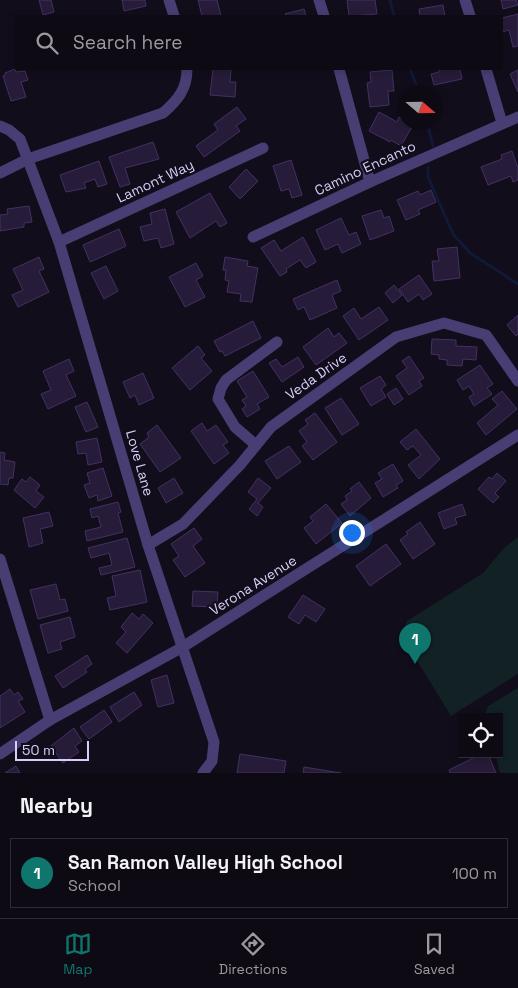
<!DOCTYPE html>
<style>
body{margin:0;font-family:"Space Grotesk",sans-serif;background:#17131d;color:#f1f3f6}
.controls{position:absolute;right:15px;bottom:15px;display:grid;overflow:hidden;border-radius:0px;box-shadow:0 2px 8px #0003}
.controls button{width:45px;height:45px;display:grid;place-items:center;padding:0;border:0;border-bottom:1px solid #2e2b34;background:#0e0a14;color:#f1f3f6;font:25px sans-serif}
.compass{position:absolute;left:398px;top:85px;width:45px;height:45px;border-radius:50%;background:#0e0a14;box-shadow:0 2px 8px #0003;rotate:110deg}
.scale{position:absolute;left:15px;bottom:12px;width:74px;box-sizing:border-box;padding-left:5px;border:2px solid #d9cef8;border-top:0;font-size:14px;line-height:18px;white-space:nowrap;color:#d9cef8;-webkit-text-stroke:4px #120d1b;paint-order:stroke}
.you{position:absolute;left:351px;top:532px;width:18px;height:18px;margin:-12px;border:4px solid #fff;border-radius:50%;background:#1a73e8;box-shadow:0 0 0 8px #1a73e833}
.badge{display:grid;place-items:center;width:32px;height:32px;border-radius:50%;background:#0f766e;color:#fff;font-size:16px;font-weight:700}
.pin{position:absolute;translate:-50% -41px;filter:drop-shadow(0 1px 2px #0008)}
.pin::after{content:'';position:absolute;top:26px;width:18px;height:15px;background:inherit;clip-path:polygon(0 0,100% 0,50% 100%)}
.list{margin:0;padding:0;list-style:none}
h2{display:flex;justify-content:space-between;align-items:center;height:65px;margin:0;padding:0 20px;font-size:21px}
h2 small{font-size:16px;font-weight:400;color:#9b9aa0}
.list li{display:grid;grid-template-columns:32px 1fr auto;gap:15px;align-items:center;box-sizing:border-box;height:70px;margin:0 10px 10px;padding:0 10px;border:1px solid #2e2b34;border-radius:0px}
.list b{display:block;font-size:19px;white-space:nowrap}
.list p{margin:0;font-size:16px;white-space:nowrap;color:#9b9aa0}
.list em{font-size:16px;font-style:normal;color:#9b9aa0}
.icon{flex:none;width:28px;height:28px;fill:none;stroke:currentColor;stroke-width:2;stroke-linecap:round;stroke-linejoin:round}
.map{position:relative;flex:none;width:518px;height:773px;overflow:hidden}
.search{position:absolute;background:#0e0a14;box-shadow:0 2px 8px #0003;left:15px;right:15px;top:15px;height:55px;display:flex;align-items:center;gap:12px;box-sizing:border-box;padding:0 18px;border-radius:0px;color:#9b9aa0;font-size:19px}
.sheet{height:145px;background:#0e0a14}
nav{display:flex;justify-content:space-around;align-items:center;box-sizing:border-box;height:70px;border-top:1px solid #2e2b34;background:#0e0a14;font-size:14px;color:#9b9aa0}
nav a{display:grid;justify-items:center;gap:2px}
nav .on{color:#0f766e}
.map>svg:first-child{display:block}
.pitch{fill:#112124}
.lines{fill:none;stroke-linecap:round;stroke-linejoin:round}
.stream{stroke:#101937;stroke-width:3}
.building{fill:#261c39;stroke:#423162}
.street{stroke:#493e73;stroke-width:11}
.labels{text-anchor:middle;stroke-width:4.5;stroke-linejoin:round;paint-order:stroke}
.street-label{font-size:14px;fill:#d9cef8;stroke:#120d1b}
</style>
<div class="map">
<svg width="518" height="773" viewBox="0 0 518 773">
<rect width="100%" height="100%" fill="#120d1b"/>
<g class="pitch">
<polygon points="518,537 518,674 451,716 416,659 419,657 404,630 407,621 483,573 504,548"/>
<polygon points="518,688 518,773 500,773 495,754 499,754 499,717 484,717 488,706"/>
</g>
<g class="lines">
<g class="stream">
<polyline points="390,0 394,16"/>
<polyline points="410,69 419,92"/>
<polyline points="427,122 433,146"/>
<polyline points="428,167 428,177 453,234 470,253 518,284"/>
</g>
</g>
<g class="building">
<polygon points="39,0 51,0 54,12 43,15"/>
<polygon points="122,0 145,0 146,6 124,11"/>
<polygon points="198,0 217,0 221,16 202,16"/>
<polygon points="347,0 375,0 377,14 349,16"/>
<polygon points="501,0 516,0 518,5 503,9"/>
<polygon points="443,5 445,16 420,16 419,9"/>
<polygon points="304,9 306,16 286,16 285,14"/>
<polygon points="518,14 518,46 513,47 509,30 502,32 502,18"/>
<polygon points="15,69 16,72 25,71 28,80 21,82 26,97 11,101 3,76 5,75 5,73"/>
<polygon points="213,69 231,69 230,82 236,82 235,97 210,95"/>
<polygon points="439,69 460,69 462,79 434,85 431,74 439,72"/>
<polygon points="392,70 394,91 388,91 389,105 370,107 367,83 371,82 370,72"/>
<polygon points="518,70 518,92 510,74"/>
<polygon points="237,107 246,119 236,126 240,131 204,157 196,146 218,130 214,124"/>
<polygon points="379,112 397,122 399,117 413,125 401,146 391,140 390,142 369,131"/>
<polygon points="153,142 159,159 125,168 130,184 120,187 109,157"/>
<polygon points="512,151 518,168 518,180 513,182 511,176 488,185 481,167 502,159 501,155"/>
<polygon points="291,160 302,195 292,198 289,189 281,191 273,166"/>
<polygon points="99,161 107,184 98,187 95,179 84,183 86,188 66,192 60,175"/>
<polygon points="246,169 258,181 240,199 229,187"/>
<polygon points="431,190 436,202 418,210 420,214 406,220 397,200 418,191 420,195"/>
<polygon points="210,193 227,223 220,227 216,221 190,238 176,212"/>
<polygon points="29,206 32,222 24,223 24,227 0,231 0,215 8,214 7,209"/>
<polygon points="165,209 174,244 161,248 158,238 144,241 140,227 152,224 150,213"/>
<polygon points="381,210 384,218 389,216 394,231 370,240 362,216"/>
<polygon points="341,218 349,235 356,232 361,244 342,253 338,244 325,250 316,230"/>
<polygon points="119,229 126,246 90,262 83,245"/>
<polygon points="303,237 316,262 306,268 300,260 286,269 287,272 280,276 261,248 274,240 281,251"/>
<polygon points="457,247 460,278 434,281 432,261 439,261 437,249"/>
<polygon points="39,257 44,269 39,271 49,292 18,307 12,295 23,290 13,269"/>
<polygon points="225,257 248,261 247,266 258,268 252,302 240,301 241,294 227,292 229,281 225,280 226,270 223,270"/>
<polygon points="196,263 203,276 196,280 205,297 185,307 169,277"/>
<polygon points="106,266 118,291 104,299 91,273"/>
<polygon points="419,275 432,294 423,300 419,294 408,302 399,289"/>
<polygon points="337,280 341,291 332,295 337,308 310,320 304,307 298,310 293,299"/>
<polygon points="394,285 402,295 393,303 385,293"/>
<polygon points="379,307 388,320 359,340 343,316 354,308 361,319"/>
<polygon points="518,315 518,334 516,336 507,325"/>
<polygon points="253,321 261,338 225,356 222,351 220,352 214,341"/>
<polygon points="328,328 334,337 339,333 347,343 316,365 303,347"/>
<polygon points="432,339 456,340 456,346 477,347 476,360 463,359 462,366 447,365 447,360 439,359 439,355 431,354"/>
<polygon points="198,346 205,355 201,358 212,371 190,390 172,368"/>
<polygon points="409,356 424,378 419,381 422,386 409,395 396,376 407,368 402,361"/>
<polygon points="298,357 304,367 282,382 269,363 276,359 282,367"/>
<polygon points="69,359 74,371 66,375 76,396 48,409 41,394 51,390 43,371"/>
<polygon points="480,365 493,384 487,388 492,394 474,406 469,397 474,394 469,386 463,390 457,380"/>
<polygon points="253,371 269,397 257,404 260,409 247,417 242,409 246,406 242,400 247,397 237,381"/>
<polygon points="143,373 154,398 139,405 135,395 130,398 123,382"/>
<polygon points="380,376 386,385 381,389 386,397 371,406 360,388"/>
<polygon points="396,388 403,399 394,405 387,394"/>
<polygon points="502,391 517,409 486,435 477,423 498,405 492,399"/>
<polygon points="341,398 359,424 342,435 325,408"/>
<polygon points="87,402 98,427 86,432 75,407"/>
<polygon points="315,413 337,442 313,460 302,446 307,442 299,431 308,424 305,420"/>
<polygon points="202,423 207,431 216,425 228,442 223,445 229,453 214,464 191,431"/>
<polygon points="157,425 181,458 160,472 140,444 149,437 147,433"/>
<polygon points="416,429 440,459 419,479 408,465 421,455 413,446 407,450 400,442"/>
<polygon points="97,438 102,462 88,465 86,453 78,454 76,442"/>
<polygon points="289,446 301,462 277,479 265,461"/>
<polygon points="0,452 5,453 4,460 15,462 13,478 9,478 8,485 0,484"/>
<polygon points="393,464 403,481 396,485 398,488 383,497 375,483 382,479 378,473"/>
<polygon points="103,468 112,496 98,501 97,495 89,498 84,485 90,483 87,473"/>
<polygon points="497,473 506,481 495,493 499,497 493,503 478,489 489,477 492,479"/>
<polygon points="30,477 40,485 36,491 44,497 35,508 14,490 22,479 26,482"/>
<polygon points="174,478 183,493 166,503 158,488"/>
<polygon points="258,478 271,488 258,503 263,507 257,516 249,509 257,499 248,492"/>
<polygon points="359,482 371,498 350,516 341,504 347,500 345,496 352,491 350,489"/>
<polygon points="118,502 121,512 118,513 123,532 87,541 85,531 101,527 98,516 92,518 90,509"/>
<polygon points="326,504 342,523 316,544 304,528 313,521 310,517"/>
<polygon points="462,504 466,515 455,518 457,524 444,529 438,513"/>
<polygon points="49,512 53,526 40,529 43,543 29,547 23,518"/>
<polygon points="420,522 435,544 413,559 400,540 408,534 406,532"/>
<polygon points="194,528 202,539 193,546 205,563 185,577 173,560 179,556 171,544"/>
<polygon points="127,538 135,567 101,575 99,568 112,565 109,553 91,558 88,548"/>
<polygon points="386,544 401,564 370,586 356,566"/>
<polygon points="140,570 147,602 110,610 107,598 116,596 112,576"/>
<polygon points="56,584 60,600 65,599 68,611 38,619 30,590"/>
<polygon points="193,591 218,592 217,607 192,606"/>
<polygon points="303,595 325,609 316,622 305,615 299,624 288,617"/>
<polygon points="132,613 139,619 143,614 153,623 127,653 116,643 126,632 121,627"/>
<polygon points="70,617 75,637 60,642 62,649 48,653 40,625"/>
<polygon points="87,655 92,664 85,669 87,672 63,688 55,676"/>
<polygon points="167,675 174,703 158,707 151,680"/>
<polygon points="10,689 14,695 18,692 23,699 18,701 25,712 0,728 0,696"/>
<polygon points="134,692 142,705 119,722 110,707"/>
<polygon points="104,710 112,722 89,739 80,727"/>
<polygon points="74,728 82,741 75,746 79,752 63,763 51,746"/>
<polygon points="240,754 286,761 284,773 237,773"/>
<polygon points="481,754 488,754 496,773 450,773 449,770"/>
<polygon points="16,766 20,773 5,773"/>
<polygon points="304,767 341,773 303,773"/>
</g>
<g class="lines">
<g class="street">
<polyline points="169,0 174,16"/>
<polyline points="319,0 324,16"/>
<polyline points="465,0 470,16"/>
<polyline points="339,69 370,182"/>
<polyline points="486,69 502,123"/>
<polyline points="0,126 9,130 20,139 59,242 148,545 214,742 212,761 203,773"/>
<path d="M0,173L28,159L163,113C178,100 187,89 187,69"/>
<polyline points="253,237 370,182 518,117"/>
<polyline points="59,242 263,148"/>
<polyline points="256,445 235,427 218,399 221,388 226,380 277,342"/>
<polyline points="148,545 183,524 240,465 271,427 396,337 444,323 486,335 518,381"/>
<polyline points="0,559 50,720"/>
<polyline points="0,754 50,720 181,648 518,435"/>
</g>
</g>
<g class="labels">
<g class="street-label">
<text transform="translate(365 168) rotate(-25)" y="5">Camino Encanto</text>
<text transform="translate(155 181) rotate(-25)" y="5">Lamont Way</text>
<text transform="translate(316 376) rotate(-35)" y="5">Veda Drive</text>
<text transform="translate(140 463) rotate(74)" y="5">Love Lane</text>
<text transform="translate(253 585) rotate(-32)" y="5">Verona Avenue</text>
</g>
</g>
</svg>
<div class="controls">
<button><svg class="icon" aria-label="locate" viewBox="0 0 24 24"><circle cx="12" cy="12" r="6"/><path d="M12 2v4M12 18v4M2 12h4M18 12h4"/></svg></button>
</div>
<svg class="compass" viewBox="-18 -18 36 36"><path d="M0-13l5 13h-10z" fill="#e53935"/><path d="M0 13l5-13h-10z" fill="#9b9aa0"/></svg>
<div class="scale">50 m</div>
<div class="you"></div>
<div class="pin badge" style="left:415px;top:664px">1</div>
<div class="search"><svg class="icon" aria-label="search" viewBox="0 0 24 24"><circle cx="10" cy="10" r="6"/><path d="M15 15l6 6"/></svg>Search here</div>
</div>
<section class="sheet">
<h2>Nearby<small></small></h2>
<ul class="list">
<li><span class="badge">1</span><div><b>San Ramon Valley High School</b><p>School</p></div><em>100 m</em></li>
</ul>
</section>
<nav>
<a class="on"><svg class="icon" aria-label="map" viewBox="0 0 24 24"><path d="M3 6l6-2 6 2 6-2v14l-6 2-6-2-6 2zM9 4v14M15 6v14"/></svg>Map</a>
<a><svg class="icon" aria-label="directions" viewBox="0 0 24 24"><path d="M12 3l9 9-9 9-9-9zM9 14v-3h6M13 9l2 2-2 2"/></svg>Directions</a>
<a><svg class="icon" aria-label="saved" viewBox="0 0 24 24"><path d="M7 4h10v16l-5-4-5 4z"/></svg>Saved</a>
</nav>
